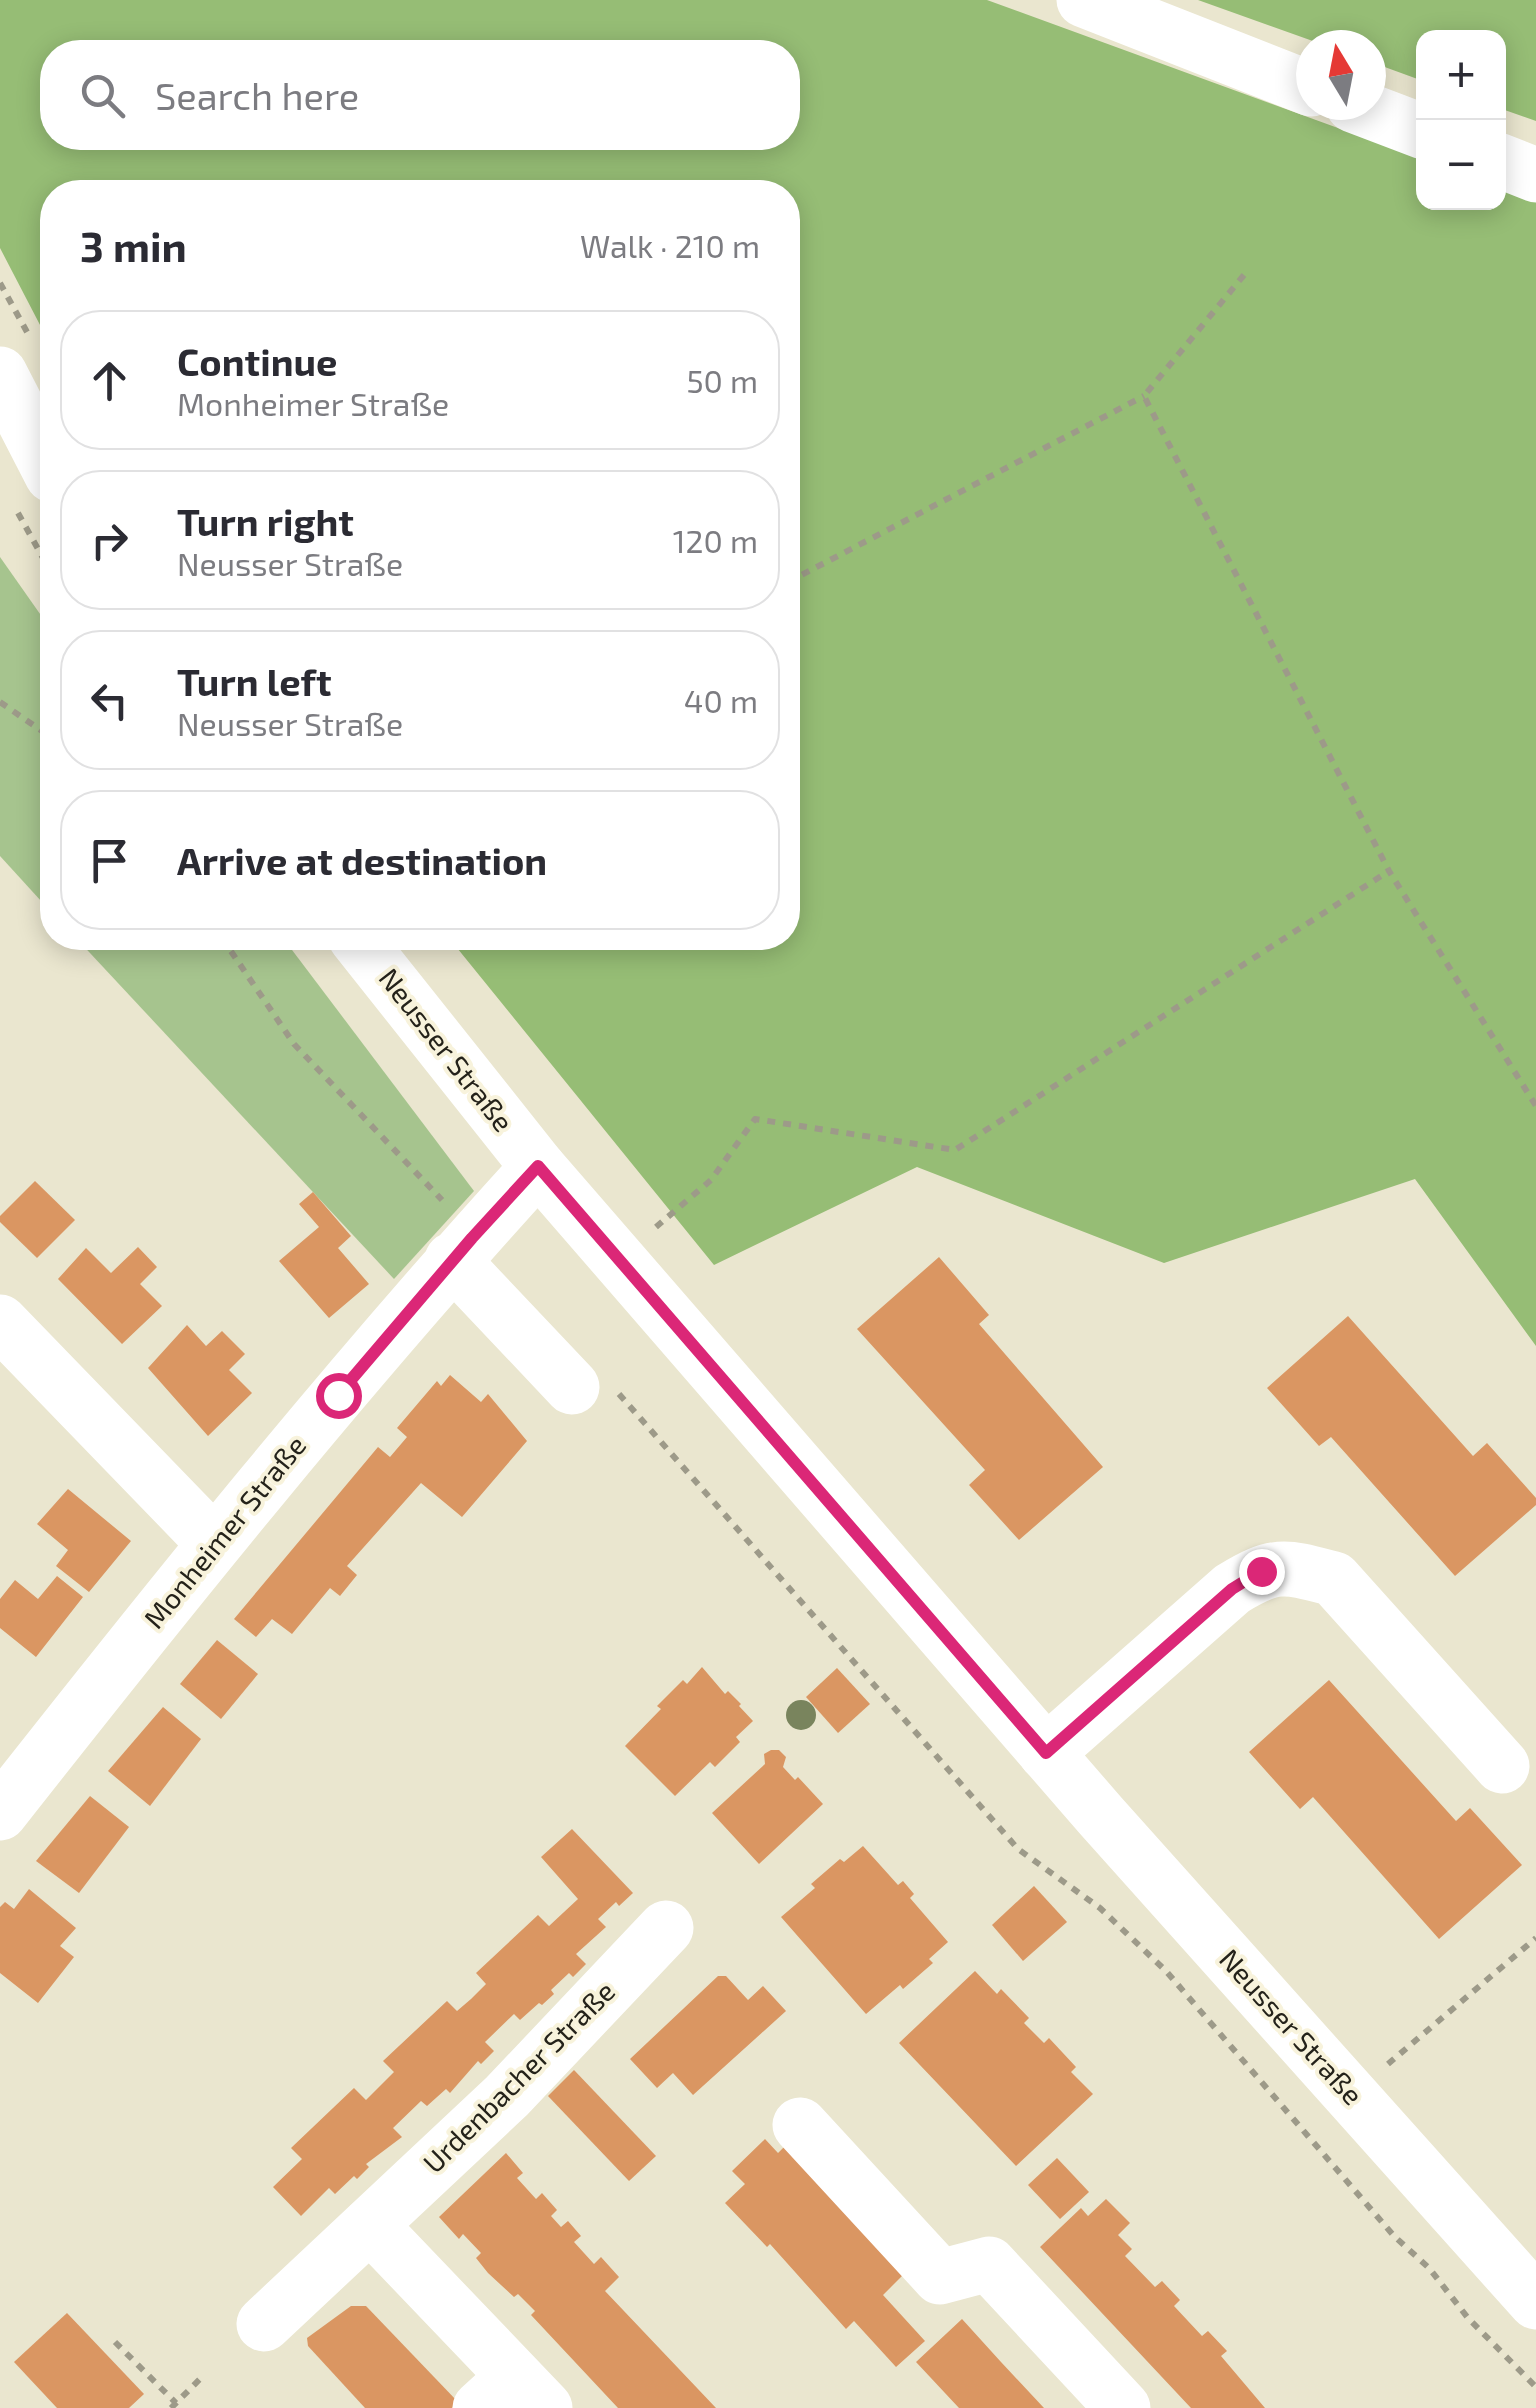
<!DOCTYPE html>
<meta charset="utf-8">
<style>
body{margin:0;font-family:"Exo 2",sans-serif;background:#f2f2f3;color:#2b2b33}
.controls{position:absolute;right:30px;top:30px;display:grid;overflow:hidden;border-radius:20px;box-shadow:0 5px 25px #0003}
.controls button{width:90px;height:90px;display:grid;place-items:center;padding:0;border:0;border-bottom:2px solid #e1e1e2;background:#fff;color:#2b2b33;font:50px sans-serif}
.compass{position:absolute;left:1296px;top:30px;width:90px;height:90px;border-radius:50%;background:#fff;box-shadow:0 5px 25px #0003;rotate:350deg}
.stop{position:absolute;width:30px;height:30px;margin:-22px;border:8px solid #db2777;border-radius:50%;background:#fff}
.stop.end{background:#db2777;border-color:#fff;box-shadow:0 2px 10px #0008}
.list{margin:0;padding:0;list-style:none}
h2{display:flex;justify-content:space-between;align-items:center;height:130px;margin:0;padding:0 40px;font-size:42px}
h2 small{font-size:32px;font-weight:400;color:#7c7c81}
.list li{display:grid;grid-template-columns:65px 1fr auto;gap:30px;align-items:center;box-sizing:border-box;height:140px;margin:0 20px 20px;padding:0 20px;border:2px solid #e1e1e2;border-radius:40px}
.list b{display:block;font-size:38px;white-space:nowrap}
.list p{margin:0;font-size:32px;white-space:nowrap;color:#7c7c81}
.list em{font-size:32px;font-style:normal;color:#7c7c81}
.icon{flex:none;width:55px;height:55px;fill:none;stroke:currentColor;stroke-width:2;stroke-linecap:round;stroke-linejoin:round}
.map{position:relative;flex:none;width:1536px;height:2408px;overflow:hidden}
.search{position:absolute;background:#fff;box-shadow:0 5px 25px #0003;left:40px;top:40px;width:760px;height:110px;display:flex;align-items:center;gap:25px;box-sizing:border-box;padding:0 35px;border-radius:40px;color:#7c7c81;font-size:38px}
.panel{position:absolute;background:#fff;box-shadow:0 5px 25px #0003;left:40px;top:180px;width:760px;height:770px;border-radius:40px}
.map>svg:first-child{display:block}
.green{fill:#a6c48e}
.forest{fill:#96bd75;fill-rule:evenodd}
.building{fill:#da9662}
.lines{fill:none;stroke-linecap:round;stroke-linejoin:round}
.path{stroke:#9d9a89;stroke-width:6;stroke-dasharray:8 8;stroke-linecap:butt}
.minor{stroke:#fff;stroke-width:55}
.major{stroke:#fff;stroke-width:55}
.tree{fill:#79845d}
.route{stroke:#db2777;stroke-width:12}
.labels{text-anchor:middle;stroke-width:8;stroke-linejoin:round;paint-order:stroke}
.street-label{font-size:28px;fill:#24221a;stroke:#f8f3dc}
</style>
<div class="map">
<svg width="1536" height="2408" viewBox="0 0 1536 2408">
<rect width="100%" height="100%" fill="#eae6cf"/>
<g class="green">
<polygon points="0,557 52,631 52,913 0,856"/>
<polygon points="76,938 283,938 474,1191 394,1279"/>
</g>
<g class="forest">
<path d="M0,0H987L1423,159L1424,202H1498L1499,186L1536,200V1346L1415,1179L1164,1263L917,1167L714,1265L449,938H788V192H52V348L0,248ZM52,52H788V138H52Z"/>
<polygon points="1198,0 1536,0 1536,121 1499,108 1498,38 1424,38 1423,81 1371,62 1371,45 1324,45"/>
</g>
<g class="building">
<polygon points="35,1181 75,1220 37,1258 0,1222 0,1216"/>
<polygon points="313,1192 351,1236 338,1248 369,1284 329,1318 279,1261 319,1227 299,1204"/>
<polygon points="138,1247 157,1267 140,1284 162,1306 122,1344 58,1279 86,1248 111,1273"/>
<polygon points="939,1257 989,1315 979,1324 1103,1467 1019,1540 969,1485 985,1470 857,1329"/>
<polygon points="1348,1316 1473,1456 1487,1443 1536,1498 1536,1505 1455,1576 1331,1437 1319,1446 1267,1388"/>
<polygon points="187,1325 206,1346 222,1331 245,1354 229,1370 252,1393 208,1436 148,1368"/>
<polygon points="450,1375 481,1402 488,1394 527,1441 462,1517 421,1483 347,1566 357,1575 340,1596 330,1588 292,1634 272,1619 256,1637 234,1619 378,1447 390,1457 407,1437 397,1428 437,1381 441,1386"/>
<polygon points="68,1489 131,1541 89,1592 56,1566 68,1550 37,1524"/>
<polygon points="57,1576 83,1597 36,1657 0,1628 0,1599 15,1580 38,1599"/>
<polygon points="217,1640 258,1674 221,1719 180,1684"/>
<polygon points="702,1667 725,1694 728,1691 741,1704 739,1706 753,1721 736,1737 740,1742 715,1767 710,1762 675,1796 625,1746 661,1709 657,1706 683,1680 687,1684"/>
<polygon points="837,1668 870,1704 838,1733 806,1697"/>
<polygon points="1329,1680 1456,1821 1470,1808 1522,1865 1439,1939 1313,1797 1300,1809 1249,1752"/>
<polygon points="163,1707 201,1739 150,1806 108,1771"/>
<polygon points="771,1750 779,1750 786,1757 783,1767 795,1780 798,1777 823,1804 759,1864 712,1813 765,1764 764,1754"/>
<polygon points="90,1796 129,1827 79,1893 36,1861"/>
<polygon points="572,1829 633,1893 619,1906 616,1902 598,1919 606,1927 576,1954 586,1964 573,1977 569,1973 551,1990 554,1994 542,2005 539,2003 520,2020 514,2014 485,2042 494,2051 481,2064 478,2061 450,2093 446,2089 427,2106 421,2101 393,2128 402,2137 366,2164 369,2167 357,2179 354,2176 335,2194 329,2188 301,2216 273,2187 302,2159 291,2148 354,2088 366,2100 394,2072 383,2061 447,2001 457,2011 471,1999 486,1984 476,1973 538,1915 549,1926 578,1899 541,1857"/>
<polygon points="863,1846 898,1885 903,1881 914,1894 910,1898 948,1942 929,1959 933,1963 903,1989 900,1985 866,2014 781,1917 815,1888 811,1884 840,1859 844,1862"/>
<polygon points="1034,1886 1067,1922 1023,1961 992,1925"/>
<polygon points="29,1889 76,1928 60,1946 74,1957 38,2003 0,1973 0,1907 5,1902 14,1909"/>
<polygon points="975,1971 997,1994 1001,1989 1029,2018 1024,2023 1044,2043 1049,2038 1076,2067 1071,2072 1093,2094 1016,2166 899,2043"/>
<polygon points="718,1976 726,1976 748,2000 763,1986 786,2011 693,2095 673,2073 657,2088 630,2059"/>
<polygon points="574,2070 656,2156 629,2181 548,2096"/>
<polygon points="765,2139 778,2153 788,2143 909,2269 883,2295 925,2341 896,2367 854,2321 846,2329 770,2244 767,2247 725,2203 745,2184 732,2171"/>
<polygon points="506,2153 523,2173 517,2178 536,2199 542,2193 557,2210 551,2216 561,2227 568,2221 581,2236 574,2242 594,2264 601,2257 619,2277 605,2291 716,2408 618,2408 531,2315 535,2311 518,2294 514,2297 488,2273 476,2258 481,2253 463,2234 459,2239 439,2217"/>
<polygon points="1057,2158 1089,2192 1060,2219 1028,2185"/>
<polygon points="1106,2199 1130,2223 1118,2235 1132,2249 1125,2256 1155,2287 1162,2281 1180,2300 1174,2306 1202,2336 1208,2331 1227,2351 1221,2356 1265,2408 1191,2408 1040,2247 1081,2208 1088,2216"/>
<polygon points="351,2306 366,2306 458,2402 452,2408 365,2408 308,2346 307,2338"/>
<polygon points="67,2313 144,2394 129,2408 57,2408 14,2362"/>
<polygon points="962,2319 1001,2362 1044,2408 959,2408 916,2362"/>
</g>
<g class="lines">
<g class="path">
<polyline points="1244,275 1144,396 1389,871 1536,1106"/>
<polyline points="0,283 27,332"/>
<polyline points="18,513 52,574"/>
<polyline points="788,582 1144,396"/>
<polyline points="0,702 52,738"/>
<polyline points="222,938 294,1044 442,1200"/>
<polyline points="656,1227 711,1180 755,1119 955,1150 1389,871"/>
<polyline points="619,1394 1018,1849 1100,1908 1166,1971 1394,2236 1429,2268 1468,2318 1536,2387"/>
<polyline points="1388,2064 1536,1938"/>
<polyline points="115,2342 176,2403"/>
<polyline points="171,2408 200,2379"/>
</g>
<g class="minor">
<polyline points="452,1260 572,1387"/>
<polyline points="0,1322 213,1542"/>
<path d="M1046,1753L1232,1589C1276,1562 1285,1566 1334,1579L1502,1766"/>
<path d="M0,1813C173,1593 349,1374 538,1167"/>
<polyline points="800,2125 940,2277 989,2264 1123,2408"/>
<polyline points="370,2225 545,2408"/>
<polyline points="264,2324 507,2096 666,1928"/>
<polyline points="480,2408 514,2377"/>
</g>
<g class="major">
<polyline points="1084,0 1311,89"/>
<polyline points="1353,105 1424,132"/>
<polyline points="1498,160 1536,175"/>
<polyline points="0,374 52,475"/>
<polyline points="356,938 538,1167 1101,1816 1536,2302"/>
</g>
</g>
<circle class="tree" cx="801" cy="1715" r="15"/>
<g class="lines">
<polyline class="route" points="338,1395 472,1238 538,1166 1046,1753 1232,1589 1261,1571"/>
</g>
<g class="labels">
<g class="street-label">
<text transform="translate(446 1050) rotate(52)" y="10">Neusser Straße</text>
<text transform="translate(225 1532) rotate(-51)" y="10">Monheimer Straße</text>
<text transform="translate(1291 2027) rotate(48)" y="10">Neusser Straße</text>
<text transform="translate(519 2077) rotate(-45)" y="10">Urdenbacher Straße</text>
</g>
</g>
</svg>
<div class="controls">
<button>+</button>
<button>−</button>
</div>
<svg class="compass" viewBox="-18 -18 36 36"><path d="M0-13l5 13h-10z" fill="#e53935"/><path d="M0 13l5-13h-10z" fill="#7c7c81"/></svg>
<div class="stop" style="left:338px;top:1395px"></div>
<div class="stop end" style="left:1261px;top:1571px"></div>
<div class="search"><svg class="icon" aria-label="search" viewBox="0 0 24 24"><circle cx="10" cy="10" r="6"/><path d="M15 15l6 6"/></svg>Search here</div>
<section class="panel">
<h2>3 min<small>Walk · 210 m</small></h2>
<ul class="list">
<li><svg class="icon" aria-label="ahead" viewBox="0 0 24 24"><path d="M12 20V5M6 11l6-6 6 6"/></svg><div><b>Continue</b><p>Monheimer Straße</p></div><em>50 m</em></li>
<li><svg class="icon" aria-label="right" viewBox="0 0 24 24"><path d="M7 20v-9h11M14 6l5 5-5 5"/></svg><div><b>Turn right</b><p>Neusser Straße</p></div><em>120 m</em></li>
<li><svg class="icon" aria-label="left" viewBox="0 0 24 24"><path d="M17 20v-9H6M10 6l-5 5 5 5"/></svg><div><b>Turn left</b><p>Neusser Straße</p></div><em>40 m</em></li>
<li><svg class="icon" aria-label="arrive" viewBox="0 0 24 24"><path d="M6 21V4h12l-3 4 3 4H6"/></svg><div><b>Arrive at destination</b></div></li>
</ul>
</section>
</div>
